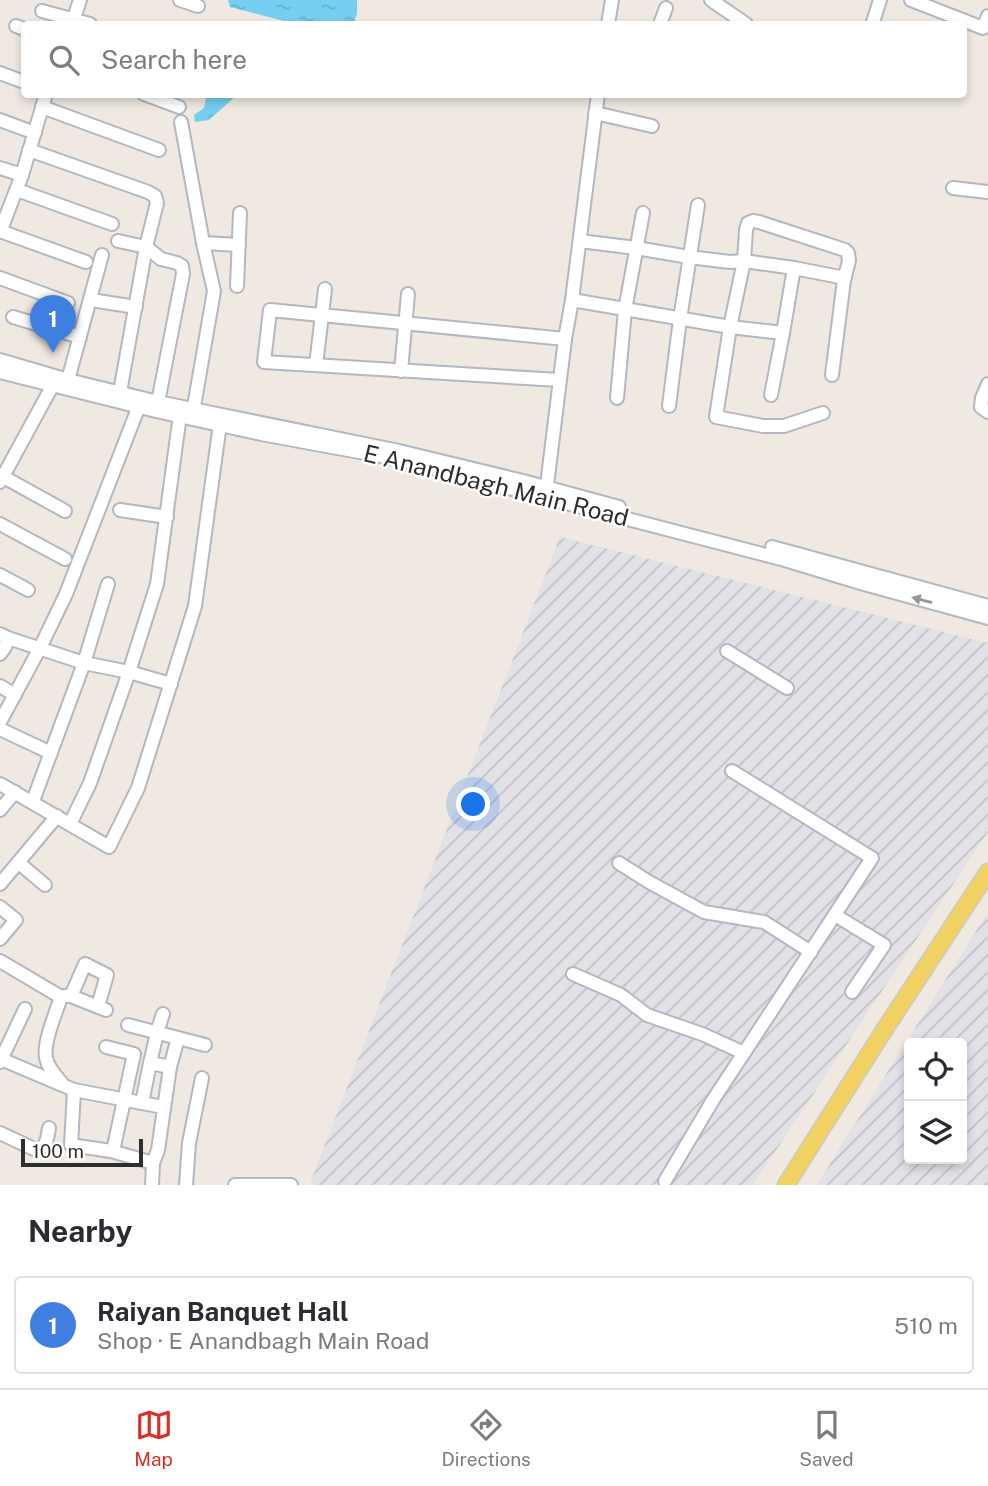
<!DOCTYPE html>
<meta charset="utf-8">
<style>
body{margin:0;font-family:"Public Sans",sans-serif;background:#f7f7f7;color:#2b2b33}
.controls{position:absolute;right:21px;bottom:21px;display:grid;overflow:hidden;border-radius:7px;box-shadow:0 4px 10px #0003}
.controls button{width:63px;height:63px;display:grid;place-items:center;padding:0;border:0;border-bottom:2px solid #e1e1e2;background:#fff;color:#2b2b33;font:35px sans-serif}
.scale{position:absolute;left:21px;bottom:18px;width:122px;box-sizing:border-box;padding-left:7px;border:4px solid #2e2e2e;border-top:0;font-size:19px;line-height:24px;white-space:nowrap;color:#2e2e2e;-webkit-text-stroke:5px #fff;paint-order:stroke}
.you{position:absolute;left:474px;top:805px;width:24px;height:24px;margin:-18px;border:5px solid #fff;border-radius:50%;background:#1a73e8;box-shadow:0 0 0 10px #1a73e833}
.badge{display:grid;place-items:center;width:46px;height:46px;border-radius:50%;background:#d93025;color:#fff;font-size:23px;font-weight:700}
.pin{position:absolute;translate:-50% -58px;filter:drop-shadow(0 2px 4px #0008)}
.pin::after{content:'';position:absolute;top:37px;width:24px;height:21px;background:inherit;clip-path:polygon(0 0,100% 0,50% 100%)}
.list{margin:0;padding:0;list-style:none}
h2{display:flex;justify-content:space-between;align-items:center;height:91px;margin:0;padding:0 28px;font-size:30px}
h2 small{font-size:23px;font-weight:400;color:#7c7c81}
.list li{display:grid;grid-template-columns:46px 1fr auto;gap:21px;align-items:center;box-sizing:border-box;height:98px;margin:0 14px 14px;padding:0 14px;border:2px solid #e1e1e2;border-radius:7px}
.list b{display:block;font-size:26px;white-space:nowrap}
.list p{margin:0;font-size:23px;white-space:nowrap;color:#7c7c81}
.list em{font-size:23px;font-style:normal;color:#7c7c81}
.icon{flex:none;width:38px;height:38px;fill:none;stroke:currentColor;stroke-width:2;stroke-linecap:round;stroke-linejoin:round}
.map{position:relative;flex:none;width:988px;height:1185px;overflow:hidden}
.search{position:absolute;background:#fff;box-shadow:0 4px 10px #0003;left:21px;right:21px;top:21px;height:77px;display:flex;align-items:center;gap:18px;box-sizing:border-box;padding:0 24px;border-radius:7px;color:#7c7c81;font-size:26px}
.sheet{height:203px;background:#fff}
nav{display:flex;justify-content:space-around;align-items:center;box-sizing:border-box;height:98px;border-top:2px solid #e1e1e2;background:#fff;font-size:19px;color:#7c7c81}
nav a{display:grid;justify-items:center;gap:4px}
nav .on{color:#d93025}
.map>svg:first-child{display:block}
.industrial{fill:url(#industrial-furrows);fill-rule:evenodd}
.water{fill:url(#water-ripples)}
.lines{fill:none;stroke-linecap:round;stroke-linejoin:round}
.minor-casing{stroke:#b4b7c1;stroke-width:16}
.major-casing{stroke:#c9c9c9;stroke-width:19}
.minor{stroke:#fff;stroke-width:12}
.major{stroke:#f2d163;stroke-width:16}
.oneway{fill:#969696}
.labels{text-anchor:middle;stroke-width:5;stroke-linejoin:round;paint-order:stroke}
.street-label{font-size:24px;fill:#2e2e2e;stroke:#fff}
</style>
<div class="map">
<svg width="988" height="1185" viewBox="0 0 988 1185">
<defs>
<pattern id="industrial-furrows" width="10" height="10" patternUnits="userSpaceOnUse" patternTransform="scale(1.75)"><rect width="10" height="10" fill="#e3e1e8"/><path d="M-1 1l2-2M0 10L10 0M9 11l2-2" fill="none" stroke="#c3c1c7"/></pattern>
<pattern id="water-ripples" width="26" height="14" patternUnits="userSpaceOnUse" patternTransform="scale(1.75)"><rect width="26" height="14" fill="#75cff0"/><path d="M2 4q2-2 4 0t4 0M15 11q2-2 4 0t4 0" fill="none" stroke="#66b2ce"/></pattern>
</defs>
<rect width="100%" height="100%" fill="#efe9e1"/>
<g class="industrial">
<polygon points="560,537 988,643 988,832 753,1185 316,1185 310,1183"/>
<path d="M988,912V1185H817L836,1154ZM962,1043V1159H909V1043Z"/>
</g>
<g class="water">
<polygon points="228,0 357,0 357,14 354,22 349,24 296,24 230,7"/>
<polygon points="205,95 205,94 237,95 209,120 195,122 194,115 204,108 206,99"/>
</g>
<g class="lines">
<g class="minor-casing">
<g id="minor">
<polyline points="180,0 198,6"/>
<polyline points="711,0 746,24"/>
<polyline points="911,0 983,28 988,16"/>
<polyline points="42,11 90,24"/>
<polyline points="873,22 880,0"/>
<polyline points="72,24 80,0"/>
<polyline points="608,24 612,0"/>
<polyline points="660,24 666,8"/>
<polyline points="16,26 24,29"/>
<polyline points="0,73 24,82"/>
<polyline points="144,94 179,107"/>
<polyline points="42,107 159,150"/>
<polyline points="595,113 652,126"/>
<polyline points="0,120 35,133"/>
<polyline points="181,122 203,243 214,291 192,418"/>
<polyline points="29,150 148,192 155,196 157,203 146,247 120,392"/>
<polyline points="0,168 22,175"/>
<polyline points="953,188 988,192"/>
<polyline points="17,190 112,224"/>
<polyline points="0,231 86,262"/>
<polyline points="0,232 22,175 46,94"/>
<polyline points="118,241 146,247 161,259 177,263 182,266 183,274 158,402"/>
<polyline points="580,241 636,248 689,257 730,262 744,261 794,268 845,278"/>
<polyline points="203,243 239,245"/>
<polyline points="0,278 68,303"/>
<polyline points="237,286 240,213"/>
<polyline points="91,300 136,307"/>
<polyline points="572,300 730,327 783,333"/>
<polyline points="13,317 80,337"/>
<polyline points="0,360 68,380 158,402 399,451 523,481 619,507"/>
<polyline points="316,365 325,289"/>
<polyline points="401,371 408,294"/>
<polyline points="0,372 156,411 261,434 397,459 785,560 864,584 988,618"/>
<polyline points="68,380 102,255"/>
<polyline points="559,380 264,362 270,310 565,339"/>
<polyline points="988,384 982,398 981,407 988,412"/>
<polyline points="771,395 783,333 794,268"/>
<polyline points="617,398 625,310 643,213"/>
<polyline points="669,406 680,319 698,205"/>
<polyline points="823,413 784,426 763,426 716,417 730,327 744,261 746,230 748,223 753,221 759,222 845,250 848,253 849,261 844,280 832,375"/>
<polyline points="0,475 65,511"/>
<polyline points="0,482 55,381"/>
<polyline points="546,493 565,339 572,300 598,94"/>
<polyline points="120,510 167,517"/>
<polyline points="0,524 65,559"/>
<polyline points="772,547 988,606"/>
<polyline points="0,575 28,590"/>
<polyline points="0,634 8,638 84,663 129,672 171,684"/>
<polyline points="727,651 787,688"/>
<polyline points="0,654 5,647 8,638"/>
<polyline points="0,686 15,695"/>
<polyline points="0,722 40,648 66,594 139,406"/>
<polyline points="0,729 51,753"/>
<polyline points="0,784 109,847 138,788 195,606 220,424"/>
<polyline points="33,801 84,663 108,584"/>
<polyline points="0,810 15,792"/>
<polyline points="70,824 90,783 129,672 157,584 180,415"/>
<polyline points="19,863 45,885"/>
<polyline points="619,863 649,882 704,912 764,922 811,952"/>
<polyline points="0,884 57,816"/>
<polyline points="0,907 16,920 0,939"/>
<polyline points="835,915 884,945 852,992"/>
<path d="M0,961L61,997C56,1013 43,1042 46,1058C48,1068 55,1075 61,1082"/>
<polyline points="573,974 621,995 647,1015 702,1034 744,1053"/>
<polyline points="64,996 71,996 106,1010"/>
<polyline points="71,996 85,964 107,975 98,1006"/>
<polyline points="128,1025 205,1045"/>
<polyline points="106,1047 134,1054 113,1151"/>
<polyline points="1,1059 74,1090 163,1107"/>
<polyline points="0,1062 25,1009"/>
<polyline points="170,1067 178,1038"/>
<polyline points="74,1090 71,1145 111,1151 153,1163"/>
<polyline points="142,1103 150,1063"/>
<path d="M0,1133L34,1149C47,1150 47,1139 49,1128"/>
<polyline points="665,1181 713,1100 872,858 732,771"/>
<polyline points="152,1185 153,1163 158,1150 170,1067 150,1063 158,1029 163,1014"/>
<polyline points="186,1185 189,1143 202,1078"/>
<polyline points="235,1185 291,1185"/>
</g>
</g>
<g class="major-casing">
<polyline id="major" points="786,1185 881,1035 988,872"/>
</g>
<use href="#minor" class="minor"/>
<use href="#major" class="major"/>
</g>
<defs><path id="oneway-solid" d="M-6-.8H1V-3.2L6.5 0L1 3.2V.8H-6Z" transform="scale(1.75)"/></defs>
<use class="oneway" href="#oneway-solid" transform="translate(922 600) rotate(-165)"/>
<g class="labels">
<g class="street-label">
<text transform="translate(496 486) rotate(14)" y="8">E Anandbagh Main Road</text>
</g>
</g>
</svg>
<div class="controls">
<button><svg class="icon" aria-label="locate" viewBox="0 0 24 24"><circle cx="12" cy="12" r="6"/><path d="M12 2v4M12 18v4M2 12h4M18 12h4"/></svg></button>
<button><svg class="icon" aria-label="layers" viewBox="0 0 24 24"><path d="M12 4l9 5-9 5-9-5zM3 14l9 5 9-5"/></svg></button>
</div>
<div class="scale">100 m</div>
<div class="you"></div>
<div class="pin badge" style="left:53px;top:353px;background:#3f7fe0">1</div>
<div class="search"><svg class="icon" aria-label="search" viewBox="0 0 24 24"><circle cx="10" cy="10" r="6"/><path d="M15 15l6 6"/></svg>Search here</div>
</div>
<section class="sheet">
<h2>Nearby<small></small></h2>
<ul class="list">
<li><span class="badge" style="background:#3f7fe0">1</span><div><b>Raiyan Banquet Hall</b><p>Shop · E Anandbagh Main Road</p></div><em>510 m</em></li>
</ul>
</section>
<nav>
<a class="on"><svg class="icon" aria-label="map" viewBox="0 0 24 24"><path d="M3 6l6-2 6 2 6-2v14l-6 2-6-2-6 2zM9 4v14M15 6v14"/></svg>Map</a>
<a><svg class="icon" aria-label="directions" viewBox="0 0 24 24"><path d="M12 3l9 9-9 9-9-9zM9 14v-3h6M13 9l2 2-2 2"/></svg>Directions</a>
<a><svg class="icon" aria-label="saved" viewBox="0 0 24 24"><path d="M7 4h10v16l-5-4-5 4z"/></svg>Saved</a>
</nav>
